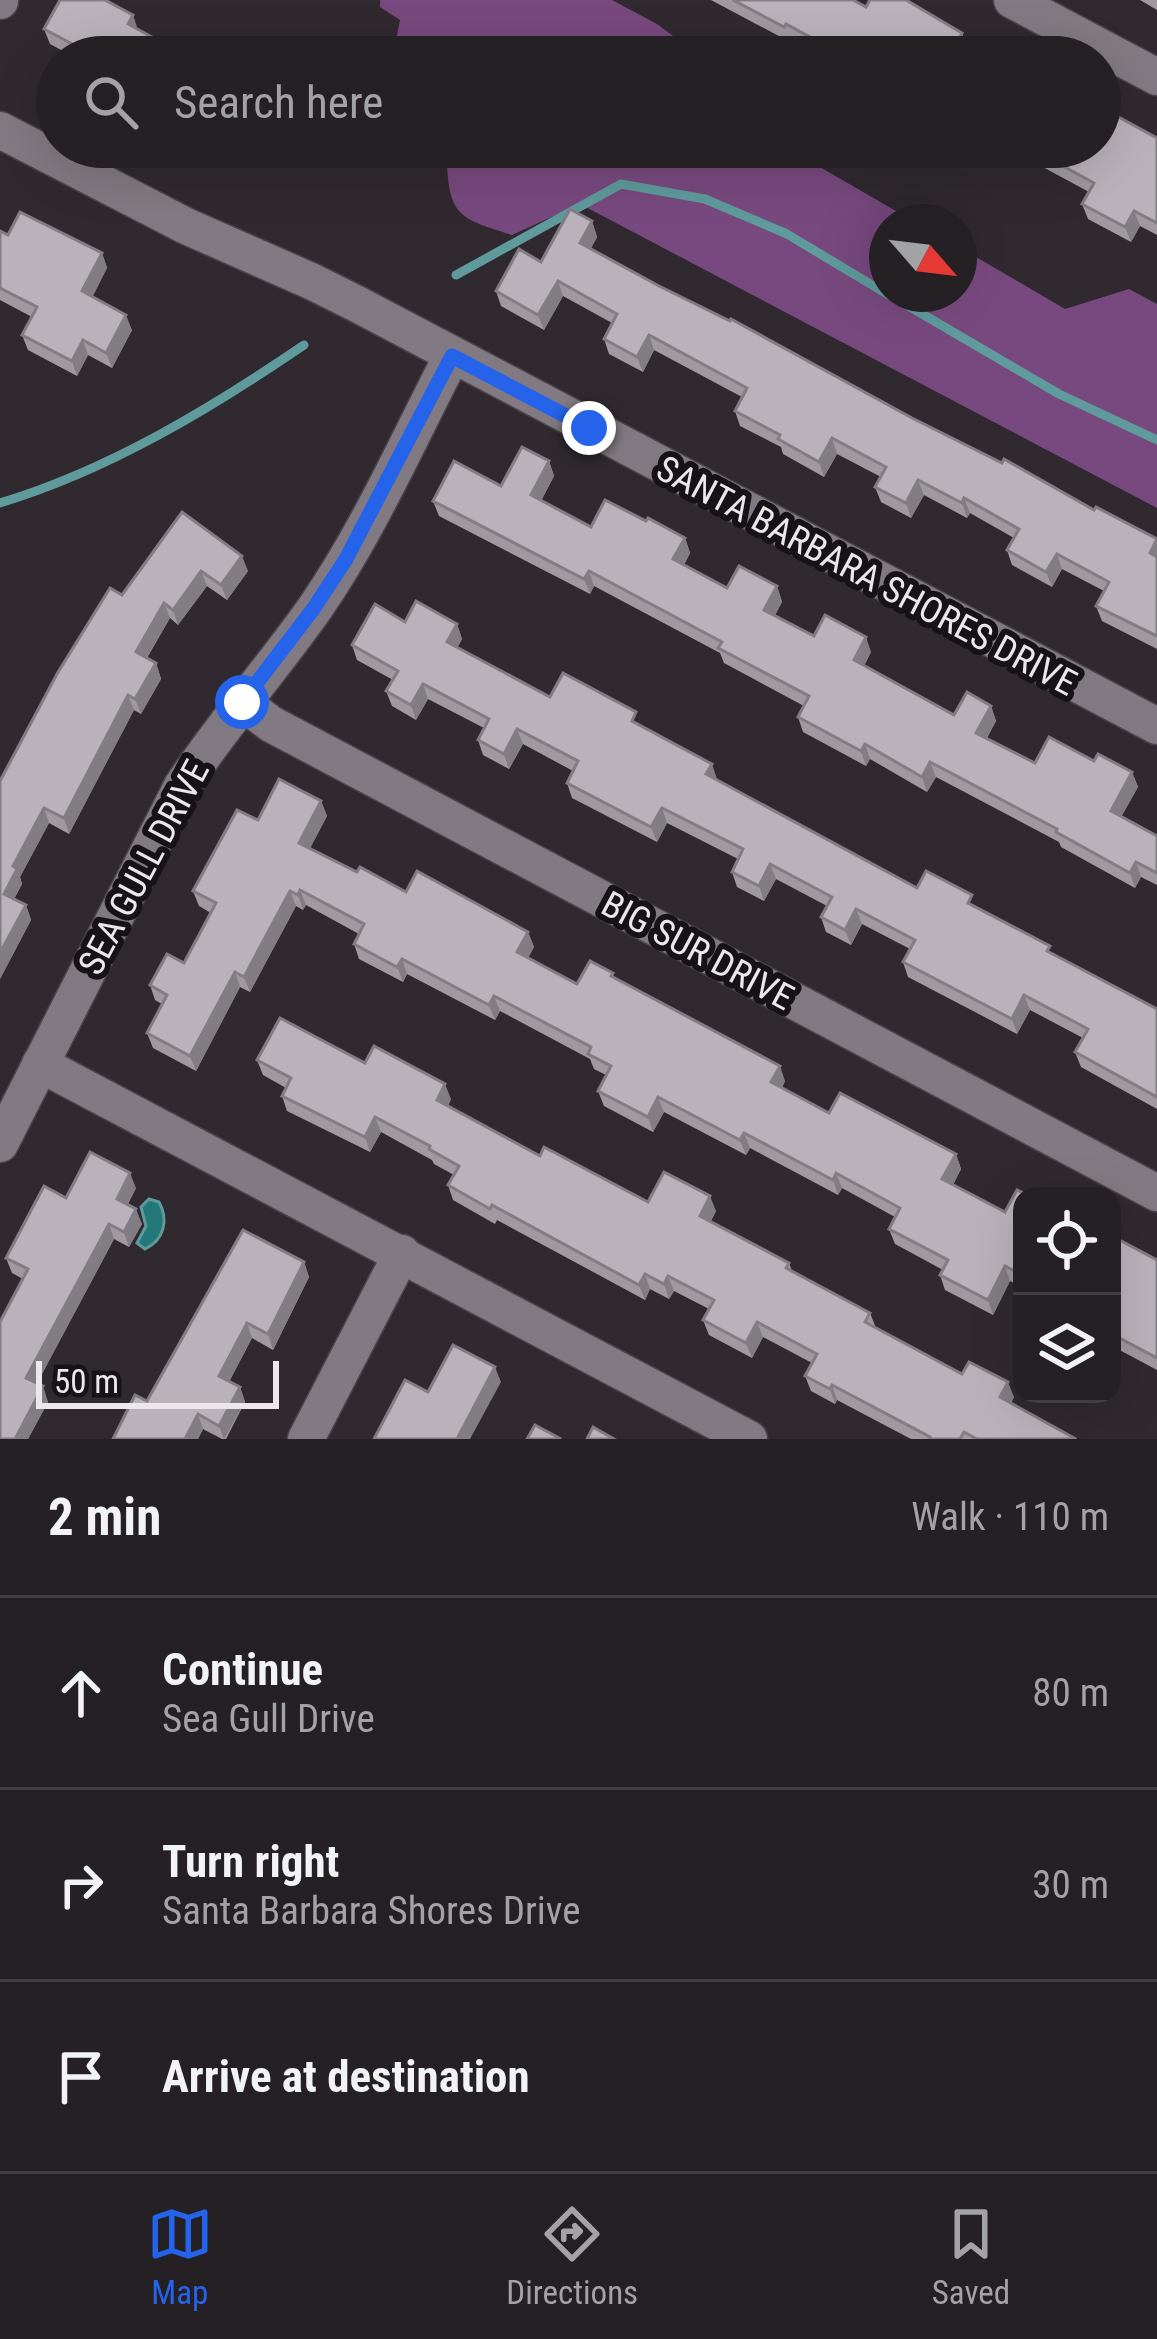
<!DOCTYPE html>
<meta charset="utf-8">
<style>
body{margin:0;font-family:"Roboto Condensed",sans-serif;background:#2c282c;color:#f1f3f6}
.controls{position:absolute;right:36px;bottom:36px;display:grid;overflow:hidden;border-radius:24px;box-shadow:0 12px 48px #0002}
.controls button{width:108px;height:108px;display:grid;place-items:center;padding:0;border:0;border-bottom:3px solid #413e41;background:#242024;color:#f1f3f6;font:60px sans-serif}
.compass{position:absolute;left:869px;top:204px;width:108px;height:108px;border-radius:50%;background:#242024;box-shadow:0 12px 48px #0002;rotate:118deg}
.scale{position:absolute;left:36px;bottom:30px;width:243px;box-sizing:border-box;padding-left:12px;border:6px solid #ebe7eb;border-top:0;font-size:33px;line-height:42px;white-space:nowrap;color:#ebe7eb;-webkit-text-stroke:9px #161316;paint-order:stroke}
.stop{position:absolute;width:36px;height:36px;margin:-27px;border:9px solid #2563eb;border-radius:50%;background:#fff}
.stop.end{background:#2563eb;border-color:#fff;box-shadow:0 3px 12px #0008}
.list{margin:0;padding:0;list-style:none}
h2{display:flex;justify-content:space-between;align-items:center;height:156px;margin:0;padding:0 48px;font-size:51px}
h2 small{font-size:39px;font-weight:400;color:#a3a3a6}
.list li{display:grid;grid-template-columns:78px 1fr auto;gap:36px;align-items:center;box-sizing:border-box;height:192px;padding:0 48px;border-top:3px solid #413e41}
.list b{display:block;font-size:45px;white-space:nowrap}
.list p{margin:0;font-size:39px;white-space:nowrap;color:#a3a3a6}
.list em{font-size:39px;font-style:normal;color:#a3a3a6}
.icon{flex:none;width:66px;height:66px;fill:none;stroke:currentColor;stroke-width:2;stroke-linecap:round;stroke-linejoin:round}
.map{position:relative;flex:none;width:1157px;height:1439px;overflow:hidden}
.search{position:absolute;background:#242024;box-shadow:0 12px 48px #0002;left:36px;right:36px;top:36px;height:132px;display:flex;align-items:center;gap:30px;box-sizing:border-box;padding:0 42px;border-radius:66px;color:#a3a3a6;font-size:45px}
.sheet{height:732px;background:#242024}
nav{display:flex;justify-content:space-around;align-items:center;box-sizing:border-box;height:168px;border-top:3px solid #413e41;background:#242024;font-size:33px;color:#a3a3a6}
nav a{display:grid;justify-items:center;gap:6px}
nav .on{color:#2563eb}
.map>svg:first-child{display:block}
.forest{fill:#78497e}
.water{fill:#23797a;stroke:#5f9a9c;stroke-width:3}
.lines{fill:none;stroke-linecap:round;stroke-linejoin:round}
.stream{stroke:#5f9a9c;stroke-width:9}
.minor-casing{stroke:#4b454b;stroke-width:39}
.minor{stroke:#827a82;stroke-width:36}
.wall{fill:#a099a0}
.shaded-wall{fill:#827d82}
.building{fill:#bab2ba;stroke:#827d82;stroke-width:3}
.route{stroke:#2563eb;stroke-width:15}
.labels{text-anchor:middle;stroke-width:12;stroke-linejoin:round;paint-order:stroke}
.street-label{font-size:36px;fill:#ebe7eb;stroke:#161316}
</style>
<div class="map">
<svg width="1157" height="1439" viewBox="0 0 1157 1439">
<rect width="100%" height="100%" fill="#302a30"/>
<g class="forest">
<polygon points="380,0 612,0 657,24 701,57 363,57 371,46 396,40 400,20 380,7"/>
<path d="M429,147H763L813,163L915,222H887V294H959V247L1065,309L1129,289L1157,304V508L580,204L512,235C463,219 448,218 447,160Z"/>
</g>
<path class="water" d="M149,1199L159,1202C169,1220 164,1240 145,1249L137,1243L146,1226L141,1207Z"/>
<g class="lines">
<g class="stream">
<polyline points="456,275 621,184 705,199 787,234 887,294"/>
<polyline points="888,294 1059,394 1157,440"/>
<path d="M0,503C109,470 210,409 304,345"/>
</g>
<g class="minor-casing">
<g id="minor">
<polyline points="1012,0 1157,77"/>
<polyline points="0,1 0,0"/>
<polyline points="0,130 186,226 313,282 357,304 1157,726"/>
<polyline points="242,702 271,724 1157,1193"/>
<polyline points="40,1064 749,1439"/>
<path d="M0,1144L182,786C223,724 272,669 315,608C369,530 408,440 452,356"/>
<polyline points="306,1439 402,1253"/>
</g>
</g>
<use href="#minor" class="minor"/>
</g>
<g class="wall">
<polygon points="711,0 853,0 866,7 962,33 968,48 963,57 886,57 882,55 880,57 825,57 792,39 790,42"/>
<polygon points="1140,0 1157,0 1157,10"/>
<polygon points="44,29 138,30 189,57 74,57 50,44"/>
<polygon points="1157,138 1157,235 1140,226 1131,242 1088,219 1082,204 1089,192 1006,147 1100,147"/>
<polygon points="180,147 208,147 201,159"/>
<polygon points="945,147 971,147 965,158"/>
<polygon points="592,221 597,237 591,248 659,286 912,418 1094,510 1157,539 1157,649 1102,621 1096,606 1104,591 1062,569 1052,587 1012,565 1007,550 1014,538 970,513 967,518 924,495 911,518 881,502 875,487 881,477 837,454 824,477 783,454 781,447 740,426 735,411 742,397 654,350 643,372 609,354 604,339 612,323 563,296 544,330 501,306 496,291 541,262"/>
<polygon points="0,231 8,235 102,253 107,268 92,297 132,330 112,368 88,355 77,376 28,350 22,335 32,317 0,300"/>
<polygon points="549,461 554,476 541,501 591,527 646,521 685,538 690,553 684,565 727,588 777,586 782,602 775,615 814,636 871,652 864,666 954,715 991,706 996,721 987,738 1035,763 1094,761 1132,772 1138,787 1121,817 1157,836 1157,885 1141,877 1135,888 1061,847 1059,842 936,777 927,792 870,759 866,766 803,732 798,717 804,706 724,663 720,653 594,586 590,594 439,516 433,501 501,486"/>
<polygon points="182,512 248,571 227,600 207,586 178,625 170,618 147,658 156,663 161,679 141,714 134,710 69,834 49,823 20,877 22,884 14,899 26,905 31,920 0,979 0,781 122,595"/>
<polygon points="405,622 457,624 462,639 457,648 550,697 642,727 717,780 917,888 976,907 1052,953 1157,1009 1157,1109 1081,1067 1075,1052 1083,1038 1030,1010 1017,1034 908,977 903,962 910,949 862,924 851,945 826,932 821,917 827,906 776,879 764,901 737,887 732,872 738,859 667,823 657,842 572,798 567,783 573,771 523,744 509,769 483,755 478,740 484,728 428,699 416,720 392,706 386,691 393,680 357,660 352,645"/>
<polygon points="321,801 327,816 310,848 357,872 406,892 528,932 534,947 528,958 577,984 613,973 614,978 785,1081 782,1088 829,1113 956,1154 961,1169 953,1185 1005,1212 1022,1196 1022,1287 1010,1281 993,1315 945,1290 940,1275 943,1270 895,1244 889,1229 895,1217 842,1188 838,1195 750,1148 746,1155 664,1112 653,1132 604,1106 598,1091 606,1075 594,1069 590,1059 500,1011 495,1020 407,974 403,982 359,959 354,944 359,934 306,905 303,910 296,906 250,992 240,987 196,1071 153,1048 147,1033 162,1004 155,1000 150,985 184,963 211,913 199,906 193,891 258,820"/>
<polygon points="257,1060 365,1063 451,1099 448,1106 540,1156 648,1202 716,1211 711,1221 789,1263 792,1271 870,1313 876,1328 962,1374 1014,1397 1011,1403 1077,1439 911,1439 837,1400 835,1404 811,1391 805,1376 812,1363 763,1337 752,1358 709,1335 703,1320 709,1309 674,1291 669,1299 650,1289 645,1300 497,1220 495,1224 453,1200 448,1185 454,1175 434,1164 432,1160 381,1132 370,1152 287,1111 282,1096 286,1088 263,1075"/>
<polygon points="136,1188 128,1204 142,1224 129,1247 114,1239 37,1383 48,1402 28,1439 0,1439 23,1279 12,1273 6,1258 66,1198"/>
<polygon points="1112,1236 1157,1260 1157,1370 1112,1346"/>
<polygon points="304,1262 309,1277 273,1350 252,1338 229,1382 240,1387 245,1402 226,1439 222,1439 203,1429 198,1439 113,1439 147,1401"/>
</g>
<g class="shaded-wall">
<polygon points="133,15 138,30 128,24"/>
<polygon points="962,33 968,48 963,57 951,57"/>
<polygon points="876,40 882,55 880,57 867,57"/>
<polygon points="197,147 208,147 201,159"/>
<polygon points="961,147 971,147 965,158"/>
<polygon points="1134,211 1140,226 1131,242 1125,227"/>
<polygon points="592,221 597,237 586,258 580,243"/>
<polygon points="102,253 107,268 88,306 82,291"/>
<polygon points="558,281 563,296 544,330 538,315"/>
<polygon points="126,315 132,330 112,368 106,353"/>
<polygon points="649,335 654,350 643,372 637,357"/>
<polygon points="83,340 88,355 77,376 72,361"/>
<polygon points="832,438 837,454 824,477 819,462"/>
<polygon points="549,461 554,476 536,510 531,495"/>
<polygon points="918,480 924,495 911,518 906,503"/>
<polygon points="964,498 970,513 967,518 962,503"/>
<polygon points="685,538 690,553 679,574 673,559"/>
<polygon points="1157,539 1157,565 1150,553"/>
<polygon points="1057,554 1062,569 1052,587 1046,572"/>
<polygon points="242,556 248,571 227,600 221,585"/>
<polygon points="201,571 207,586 178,625 173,610"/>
<polygon points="589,571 594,586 590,594 584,579"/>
<polygon points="777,586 782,602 770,625 764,610"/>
<polygon points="164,603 170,618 141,667 136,652"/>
<polygon points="457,624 462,639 452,657 447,642"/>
<polygon points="866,637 871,652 859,675 854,660"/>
<polygon points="156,663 161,679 141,714 135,699"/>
<polygon points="423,684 428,699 416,720 411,705"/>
<polygon points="128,695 134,710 69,834 64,818"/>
<polygon points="991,706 996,721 981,748 976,733"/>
<polygon points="517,729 523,744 509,769 504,754"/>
<polygon points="865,744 870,759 866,766 861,751"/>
<polygon points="930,762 936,777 927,792 922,777"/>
<polygon points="712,764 717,779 706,774"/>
<polygon points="1132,772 1138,787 1116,826 1111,811"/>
<polygon points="321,801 327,816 305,858 299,843"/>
<polygon points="44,808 49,823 20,877 22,884 9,909 4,894 13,866"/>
<polygon points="662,808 667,823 657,842 651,827"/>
<polygon points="1136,862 1141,877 1135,888 1130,873"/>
<polygon points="770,864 776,879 764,901 759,886"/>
<polygon points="300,890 306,905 303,910 298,895"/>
<polygon points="290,891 296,906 250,992 244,977"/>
<polygon points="26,905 31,920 0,979 0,953"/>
<polygon points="856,909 862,924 851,945 845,930"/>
<polygon points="528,932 534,947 523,967 517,952"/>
<polygon points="402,959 407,974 403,982 397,967"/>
<polygon points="235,972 240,987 196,1071 190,1056"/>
<polygon points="1024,995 1030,1010 1017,1034 1012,1019"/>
<polygon points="494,996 500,1011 495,1020 489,1005"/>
<polygon points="780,1066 785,1081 776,1097 771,1082"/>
<polygon points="445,1084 451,1099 443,1115 437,1100"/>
<polygon points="658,1097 664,1112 653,1132 648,1117"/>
<polygon points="375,1117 381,1132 370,1152 365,1137"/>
<polygon points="744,1133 750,1148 746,1155 740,1140"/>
<polygon points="956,1154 961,1169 948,1194 942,1179"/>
<polygon points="130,1173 136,1188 122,1214 117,1199"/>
<polygon points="836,1173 842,1188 838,1195 833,1180"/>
<polygon points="710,1196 716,1211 706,1231 700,1216"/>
<polygon points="136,1209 142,1224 129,1247 124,1232"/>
<polygon points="109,1224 114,1239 32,1393 26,1378"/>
<polygon points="304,1262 309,1277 273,1350 268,1334"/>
<polygon points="1005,1266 1010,1281 993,1315 988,1300"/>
<polygon points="645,1274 650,1289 645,1300 639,1285"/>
<polygon points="668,1276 674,1291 669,1299 664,1284"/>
<polygon points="757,1322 763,1337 752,1358 746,1343"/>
<polygon points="247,1323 252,1338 224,1391 219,1376"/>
<polygon points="495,1367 501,1382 470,1439 457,1439"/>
<polygon points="1008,1382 1014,1397 1006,1412 1000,1397"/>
<polygon points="832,1385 837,1400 835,1404 830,1389"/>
<polygon points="43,1386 48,1402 28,1439 15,1439"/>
<polygon points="240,1387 245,1402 224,1439 219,1426"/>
<polygon points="198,1414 203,1429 198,1439 185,1439"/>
</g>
<g class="building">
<polygon points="60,0 105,0 133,15 128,24 189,57 86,57 89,53 44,29"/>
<polygon points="733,0 853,0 866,7 870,0 906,0 962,33 950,56 953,57 907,57 876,40 867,57 847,57 786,24 784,27"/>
<polygon points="1100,107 1157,138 1157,223 1134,211 1125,227 1082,204 1094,183 1028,147 1100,147"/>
<polygon points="570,209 592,221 580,243 659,286 730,321 731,319 912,418 1002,463 1004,459 1094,510 1096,507 1157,539 1150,553 1157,557 1157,636 1096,606 1109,582 1057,554 1046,572 1007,550 1019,529 964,498 962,503 918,480 906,503 875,487 886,467 832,438 819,462 778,439 780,435 735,411 747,388 649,335 637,357 604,339 617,314 558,281 538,315 496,291 519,249 541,262"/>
<polygon points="20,212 102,253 82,291 126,315 106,353 83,340 72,361 22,335 37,307 0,288 0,231 8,235"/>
<polygon points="522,447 549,461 531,495 591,527 605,500 646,521 648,518 685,538 673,559 727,588 739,566 777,586 764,610 814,636 825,615 866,637 854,660 954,715 967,692 991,706 976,733 1035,763 1049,737 1094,761 1098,754 1132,772 1111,811 1157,836 1157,873 1136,862 1130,873 1056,832 1057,829 930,762 922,777 865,744 861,751 798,717 809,696 718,648 722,642 589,571 584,579 433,501 454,461 501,486"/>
<polygon points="182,512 242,556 221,585 201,571 173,610 164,603 136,652 156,663 135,699 128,695 64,818 44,808 13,866 17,869 4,894 26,905 0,953 0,781 57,674 110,588 122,595"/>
<polygon points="416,601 457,624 447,642 550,697 563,673 636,712 632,721 712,764 706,774 917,888 926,871 972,895 968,903 1050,946 1047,951 1157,1009 1157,1097 1075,1052 1088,1029 1024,995 1012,1019 903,962 915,940 856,909 845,930 821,917 832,897 770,864 759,886 732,872 743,849 662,808 651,827 567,783 578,761 517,729 504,754 478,740 489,719 423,684 411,705 386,691 398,671 352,645 375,604 405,622"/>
<polygon points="279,779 321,801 299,843 357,872 360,867 406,892 417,871 528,932 517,952 577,984 590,961 613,973 611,976 780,1066 771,1082 829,1113 840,1093 956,1154 942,1179 1005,1212 1017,1190 1030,1196 1022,1196 1022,1275 1005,1266 988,1300 940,1275 948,1260 889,1229 900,1208 836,1173 833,1180 744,1133 740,1140 658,1097 648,1117 598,1091 611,1066 588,1054 591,1047 494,996 489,1005 402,959 397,967 354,944 364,924 300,890 298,895 290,891 244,977 235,972 190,1056 147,1033 167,995 150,985 167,954 184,963 216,903 193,891 237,810 258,820"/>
<polygon points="280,1018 365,1063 374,1046 445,1084 437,1100 540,1156 544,1147 648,1202 664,1172 710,1196 700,1216 789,1263 786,1268 870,1313 865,1322 962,1374 969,1362 1008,1382 1000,1397 1076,1439 977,1439 964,1432 960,1439 929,1439 930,1437 832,1385 830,1389 805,1376 817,1354 757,1322 746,1343 703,1320 714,1300 668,1276 664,1284 645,1274 639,1285 492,1205 490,1209 448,1185 459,1166 429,1149 430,1146 375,1117 365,1137 282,1096 291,1078 257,1060"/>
<polygon points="90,1152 130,1173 117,1199 136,1209 124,1232 109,1224 26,1378 43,1386 15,1439 0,1439 0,1322 28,1269 6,1258 44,1186 66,1198"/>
<polygon points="243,1230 304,1262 268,1334 247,1323 219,1376 240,1387 219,1426 198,1414 185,1439 113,1439 135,1395 147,1401"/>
<polygon points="1112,1236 1157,1260 1157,1358 1112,1334"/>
<polygon points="453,1345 495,1367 457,1439 374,1439 405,1380 428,1392"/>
<polygon points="535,1425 561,1439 527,1439"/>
<polygon points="593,1427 614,1439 587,1439"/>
</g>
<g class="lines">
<polyline class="route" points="242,702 314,608 346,559 452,356 589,428"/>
</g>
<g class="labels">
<g class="street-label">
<text transform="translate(867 575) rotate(28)" y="13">SANTA BARBARA SHORES DRIVE</text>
<text transform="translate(143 867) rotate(-62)" y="13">SEA GULL DRIVE</text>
<text transform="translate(698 950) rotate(28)" y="13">BIG SUR DRIVE</text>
</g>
</g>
</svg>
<div class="controls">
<button><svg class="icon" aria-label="locate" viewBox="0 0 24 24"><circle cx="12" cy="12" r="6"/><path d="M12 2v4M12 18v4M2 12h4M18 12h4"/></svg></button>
<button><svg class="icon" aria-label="layers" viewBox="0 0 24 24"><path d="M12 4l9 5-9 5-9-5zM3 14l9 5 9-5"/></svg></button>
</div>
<svg class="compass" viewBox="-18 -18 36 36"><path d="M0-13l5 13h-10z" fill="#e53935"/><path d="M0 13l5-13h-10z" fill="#a3a3a6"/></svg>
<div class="scale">50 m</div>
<div class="stop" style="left:242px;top:702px"></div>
<div class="stop end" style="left:589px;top:428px"></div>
<div class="search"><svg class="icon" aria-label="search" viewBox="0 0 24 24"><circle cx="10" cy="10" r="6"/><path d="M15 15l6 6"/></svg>Search here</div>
</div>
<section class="sheet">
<h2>2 min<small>Walk · 110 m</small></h2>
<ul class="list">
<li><svg class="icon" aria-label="ahead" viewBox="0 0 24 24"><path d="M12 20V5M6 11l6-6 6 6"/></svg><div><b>Continue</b><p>Sea Gull Drive</p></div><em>80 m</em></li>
<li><svg class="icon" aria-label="right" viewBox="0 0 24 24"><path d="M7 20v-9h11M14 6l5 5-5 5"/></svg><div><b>Turn right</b><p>Santa Barbara Shores Drive</p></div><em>30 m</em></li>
<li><svg class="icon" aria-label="arrive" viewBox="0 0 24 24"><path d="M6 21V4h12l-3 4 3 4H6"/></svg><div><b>Arrive at destination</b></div></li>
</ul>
</section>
<nav>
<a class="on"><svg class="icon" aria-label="map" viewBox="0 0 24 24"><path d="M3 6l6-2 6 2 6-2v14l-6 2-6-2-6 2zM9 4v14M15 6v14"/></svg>Map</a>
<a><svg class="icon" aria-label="directions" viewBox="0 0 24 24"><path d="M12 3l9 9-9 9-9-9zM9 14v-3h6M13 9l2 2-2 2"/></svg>Directions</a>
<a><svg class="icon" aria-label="saved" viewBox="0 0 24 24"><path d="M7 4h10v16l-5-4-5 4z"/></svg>Saved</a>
</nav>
